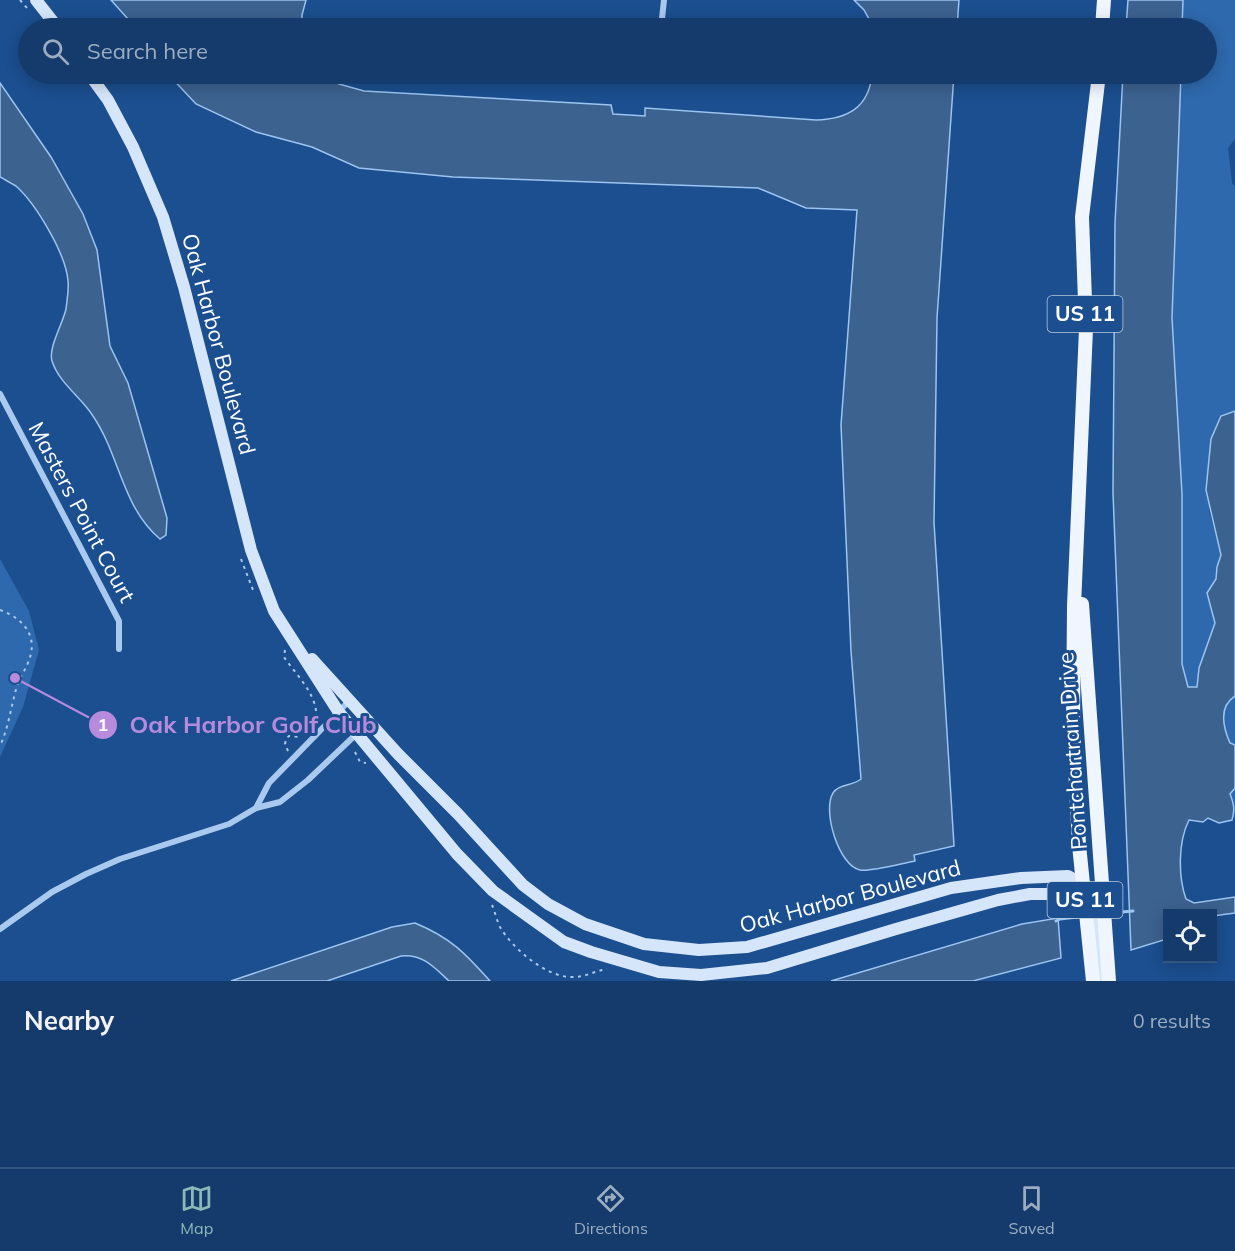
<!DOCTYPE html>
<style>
body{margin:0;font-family:Mulish,sans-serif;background:#214673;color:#f1f3f6}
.controls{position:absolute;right:18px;bottom:18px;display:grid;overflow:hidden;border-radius:0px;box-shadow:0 3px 15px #0003}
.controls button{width:54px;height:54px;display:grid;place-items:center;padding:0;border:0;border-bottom:2px solid #33557e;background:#143b6b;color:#f1f3f6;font:30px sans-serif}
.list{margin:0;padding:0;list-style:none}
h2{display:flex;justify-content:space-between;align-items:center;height:78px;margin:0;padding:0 24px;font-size:26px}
h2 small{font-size:20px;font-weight:400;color:#9dadc1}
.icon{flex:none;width:33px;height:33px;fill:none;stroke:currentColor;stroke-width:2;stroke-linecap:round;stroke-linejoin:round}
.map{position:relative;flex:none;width:1235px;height:981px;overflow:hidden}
.search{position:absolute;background:#143b6b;box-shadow:0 3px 15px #0003;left:18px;right:18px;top:18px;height:66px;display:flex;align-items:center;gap:15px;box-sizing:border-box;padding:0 21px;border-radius:33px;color:#9dadc1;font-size:22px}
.sheet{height:186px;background:#143b6b}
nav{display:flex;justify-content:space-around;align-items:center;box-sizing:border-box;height:84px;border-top:2px solid #33557e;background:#143b6b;font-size:16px;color:#9dadc1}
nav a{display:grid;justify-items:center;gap:3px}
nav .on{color:#8bbbb9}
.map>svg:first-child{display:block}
.green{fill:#2e69ad}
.water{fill:#3c6290;stroke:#9cc4f0;stroke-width:1.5}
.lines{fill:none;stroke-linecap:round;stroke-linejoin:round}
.stream{stroke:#9cc4f0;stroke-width:3}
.path{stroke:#a9c9ee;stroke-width:2;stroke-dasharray:3 4.5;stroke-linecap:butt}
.lane{stroke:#a9c9ee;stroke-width:4.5}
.street{stroke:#a9c9ee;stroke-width:6}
.secondary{stroke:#d6e6fa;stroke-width:12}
.primary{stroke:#f0f6ff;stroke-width:14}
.labels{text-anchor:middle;stroke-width:6;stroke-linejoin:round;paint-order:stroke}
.shield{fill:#1b4f8f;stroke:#bbcadd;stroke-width:1.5}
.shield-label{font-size:21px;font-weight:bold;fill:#fff}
.street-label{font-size:22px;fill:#fff;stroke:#1b4f8f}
.leader{fill:none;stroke:#b68bdc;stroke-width:2}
.callout-dot{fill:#b68bdc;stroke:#1b4f8f;stroke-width:2}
.mark-label{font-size:18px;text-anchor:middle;font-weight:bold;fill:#fff}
.callout-label{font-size:24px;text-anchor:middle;font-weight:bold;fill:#b68bdc;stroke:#1b4f8f;stroke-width:6;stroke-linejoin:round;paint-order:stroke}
</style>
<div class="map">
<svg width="1235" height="981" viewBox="0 0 1235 981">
<rect width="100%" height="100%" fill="#1b4f8f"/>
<g class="green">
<polygon points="1183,0 1235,0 1235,139 1228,148 1232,183 1235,186 1235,411 1221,416 1211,439 1209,510 1221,555 1217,567 1216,579 1207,593 1215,623 1199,668 1197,687 1188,687 1182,664 1182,494 1172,318 1181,74 1206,74 1206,28 1182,28"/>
<polygon points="0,559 29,611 39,650 23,707 0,757"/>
<polygon points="1235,667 1235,818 1176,800"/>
</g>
<g class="water">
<polygon points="111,0 306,0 302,15 302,28 136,28"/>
<polygon points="854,0 959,0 957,28 874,28 864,10"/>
<polygon points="1128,0 1183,0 1182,28 1126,28"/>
<path d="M168,74H322L339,84L364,91L611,105L613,114L645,116V108L816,120C847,119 869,108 872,74H954L937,318L934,522L954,846L914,855L915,861C903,863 871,872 860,870C839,866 822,811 833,793C838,784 853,786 861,779L851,651L841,425L857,210L806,208L758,188L453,177L359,168L312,147L256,132L196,104Z"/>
<path d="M1123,74H1181L1172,318L1182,494V664L1188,687H1197L1199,668L1215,623L1207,593L1216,579L1217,567L1221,555L1206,490L1211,439L1221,416L1235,411V696C1218,707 1223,727 1230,743L1235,745V788L1230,794C1234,804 1235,810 1232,820L1219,823L1208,818L1203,822L1189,820C1178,842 1178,876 1186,899L1194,903L1235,897V913L1213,916L1212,914H1168L1167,939L1131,950L1113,493L1115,223Z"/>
<path d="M0,83L51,157L83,214L97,250L110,346L128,383L167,518L166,535L160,539C122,507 120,456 93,416C81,397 59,383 52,361C48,348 63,323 66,309C67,300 69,289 68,281C66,254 36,204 16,186C11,183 5,180 0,177Z"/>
<polygon points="1058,918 1061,958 973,981 831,981 1022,924"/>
<path d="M415,923C451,938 465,953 490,981H449C434,967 423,954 401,956L327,981H231L392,927Z"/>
</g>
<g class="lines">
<g class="stream">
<polyline points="1111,913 1133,911"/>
<polyline points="1056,921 1060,919 1077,917"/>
</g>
<g class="path">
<polyline points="20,0 27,8"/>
<polyline points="241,559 253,590"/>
<path d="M0,610C25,619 40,638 27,665C24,672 19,679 17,686C11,706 9,726 0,746"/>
<path d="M285,650L284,657C296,675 324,701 314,724"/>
<polyline points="288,751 285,744 286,739 289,736 302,737"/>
<polyline points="355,752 360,762 366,763"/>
<path d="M492,905C495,912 497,921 500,927C512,948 546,977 571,977C584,978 594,971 607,969"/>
</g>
<polyline class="lane" points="1020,24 1054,26 1053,28"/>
<g class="street">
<polyline points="432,25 506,28"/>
<polyline points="661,28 664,0"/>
<polyline points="758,28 773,22"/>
<polyline points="0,394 119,621 119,649"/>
<polyline points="256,808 269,783 349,701"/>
<polyline points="0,929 52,892 86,874 120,859 229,824 256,808 280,802 308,780 369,722"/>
</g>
<g class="secondary">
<polyline points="36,0 58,28"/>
<polyline points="89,74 108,100 133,147 163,217 184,287 251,550 274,611 338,711 457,854 493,891 564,942 591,952 659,972 701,975 767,968 896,929 998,900 1030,894 1066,894 1080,901 1086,910"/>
<polyline points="312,659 398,754 458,814 523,885 548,904 585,924 644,944 699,950 747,947 951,888 1021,878 1068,876 1084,885 1095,900 1103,981"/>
</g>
<g class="primary">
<polyline points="1102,28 1104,0"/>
<polyline points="1082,604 1109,981"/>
<polyline points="1093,981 1079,845 1073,727 1074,606 1086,329 1082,217 1099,74"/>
</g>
</g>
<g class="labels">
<g class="shield">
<rect x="1047.5" y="296" width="75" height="36" rx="4.5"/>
<rect x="1047.5" y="882" width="75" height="36" rx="4.5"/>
</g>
<g class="shield-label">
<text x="1085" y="321">US 11</text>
<text x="1085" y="907">US 11</text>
</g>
<g class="street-label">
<text transform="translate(219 344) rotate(75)" y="8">Oak Harbor Boulevard</text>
<text transform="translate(82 512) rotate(62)" y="8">Masters Point Court</text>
<text transform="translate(1072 751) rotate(-94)" y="8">Pontchartrain Drive</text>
<text transform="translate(850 896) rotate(-15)" y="8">Oak Harbor Boulevard</text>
</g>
</g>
<path class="leader" d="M15 678L103 725"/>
<g class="callout-dot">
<circle cx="15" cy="678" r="6"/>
<circle cx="103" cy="725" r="15"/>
</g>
<g class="mark-label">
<text x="103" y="731">1</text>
</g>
<g class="callout-label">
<text x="253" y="733">Oak Harbor Golf Club</text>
</g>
</svg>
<div class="controls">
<button><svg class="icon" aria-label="locate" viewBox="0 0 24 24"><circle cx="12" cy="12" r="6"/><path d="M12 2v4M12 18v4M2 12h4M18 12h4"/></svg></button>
</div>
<div class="search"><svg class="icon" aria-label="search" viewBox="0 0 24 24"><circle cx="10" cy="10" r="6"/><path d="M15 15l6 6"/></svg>Search here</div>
</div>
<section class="sheet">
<h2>Nearby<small>0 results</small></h2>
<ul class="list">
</ul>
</section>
<nav>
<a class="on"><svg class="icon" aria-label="map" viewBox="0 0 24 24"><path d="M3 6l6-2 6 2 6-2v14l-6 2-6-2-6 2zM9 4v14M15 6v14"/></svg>Map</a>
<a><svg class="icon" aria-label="directions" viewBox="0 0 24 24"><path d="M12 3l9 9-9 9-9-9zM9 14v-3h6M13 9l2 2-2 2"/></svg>Directions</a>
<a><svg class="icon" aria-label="saved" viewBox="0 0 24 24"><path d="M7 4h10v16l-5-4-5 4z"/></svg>Saved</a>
</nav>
